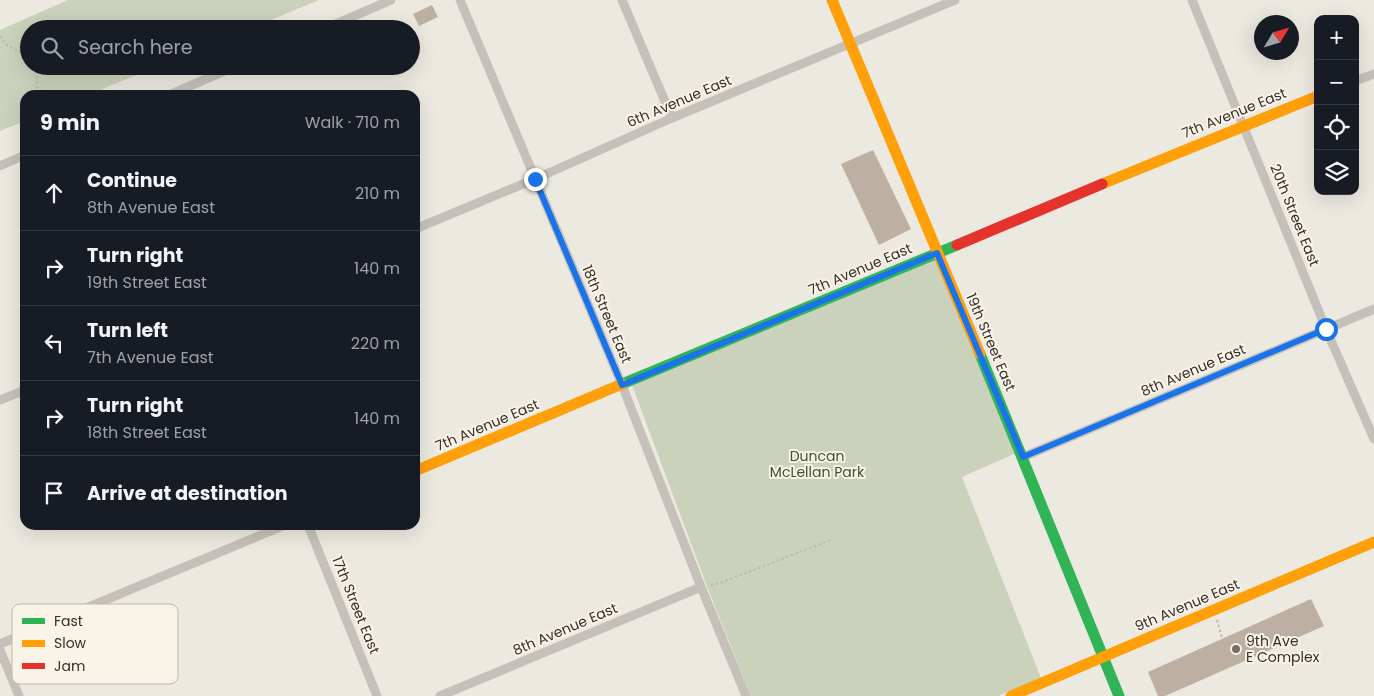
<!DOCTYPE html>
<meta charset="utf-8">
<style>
body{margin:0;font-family:Poppins,sans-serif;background:#20242c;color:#f1f3f6}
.controls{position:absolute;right:15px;top:15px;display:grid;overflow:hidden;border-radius:10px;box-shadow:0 5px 20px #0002}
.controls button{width:45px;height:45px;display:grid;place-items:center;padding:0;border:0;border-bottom:1px solid #363941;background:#171b24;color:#f1f3f6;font:25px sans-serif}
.compass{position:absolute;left:1254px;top:15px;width:45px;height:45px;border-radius:50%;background:#171b24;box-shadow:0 5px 20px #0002;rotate:52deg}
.stop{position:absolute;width:15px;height:15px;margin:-11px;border:4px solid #1a73e8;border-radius:50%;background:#fff}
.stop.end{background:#1a73e8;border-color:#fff;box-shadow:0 1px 5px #0008}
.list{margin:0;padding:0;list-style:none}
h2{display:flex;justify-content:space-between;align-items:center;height:65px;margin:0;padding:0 20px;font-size:21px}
h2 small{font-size:16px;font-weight:400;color:#9ea1a6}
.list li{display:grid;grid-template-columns:32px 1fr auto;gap:15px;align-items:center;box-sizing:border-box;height:75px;padding:0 20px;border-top:1px solid #363941}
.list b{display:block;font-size:19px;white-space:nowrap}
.list p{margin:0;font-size:16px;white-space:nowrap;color:#9ea1a6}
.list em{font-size:16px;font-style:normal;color:#9ea1a6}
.icon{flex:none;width:28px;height:28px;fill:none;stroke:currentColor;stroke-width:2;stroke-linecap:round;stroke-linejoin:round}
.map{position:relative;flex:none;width:1374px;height:696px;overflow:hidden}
.search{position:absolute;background:#171b24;box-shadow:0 5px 20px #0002;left:20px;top:20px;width:400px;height:55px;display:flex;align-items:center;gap:12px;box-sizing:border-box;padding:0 18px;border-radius:28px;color:#9ea1a6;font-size:19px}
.panel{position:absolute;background:#171b24;box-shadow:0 5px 20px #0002;left:20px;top:90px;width:400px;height:440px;border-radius:15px}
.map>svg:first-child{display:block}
.green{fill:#cad2bc}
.building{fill:#beafa3}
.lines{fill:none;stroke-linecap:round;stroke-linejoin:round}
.path{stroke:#beb9b2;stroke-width:2;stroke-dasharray:2.5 2.5;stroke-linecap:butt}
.street{stroke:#c5c1ba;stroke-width:9}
.fast{stroke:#30b455;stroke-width:11}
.slow{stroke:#ff9f0a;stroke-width:11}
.jam{stroke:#e5322d;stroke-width:11}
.route{stroke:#1a73e8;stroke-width:6}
.poi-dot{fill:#766f69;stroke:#f9f3e8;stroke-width:2}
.labels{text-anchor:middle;stroke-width:4;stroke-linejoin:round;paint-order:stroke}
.street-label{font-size:14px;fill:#362e28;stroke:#f9f3e8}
.park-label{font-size:14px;fill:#40522d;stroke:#f9f3e8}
.poi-label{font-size:14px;fill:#362e28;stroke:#f9f3e8;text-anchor:start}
.key{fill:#f9f3e8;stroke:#beb8ae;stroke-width:1}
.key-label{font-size:14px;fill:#362e28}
</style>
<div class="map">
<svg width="1374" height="696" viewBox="0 0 1374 696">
<rect width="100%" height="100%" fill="#ece9e1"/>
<g class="green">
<polygon points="68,0 319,0 249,29 29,29 29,66 158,66 88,95 25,95 25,121 0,131 0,30"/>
<polygon points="936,259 1016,453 962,477 1041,678 998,696 751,696 708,589 632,385"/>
</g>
<g class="building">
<polygon points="432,5 438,17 419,26 413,14"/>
<polygon points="873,150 911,229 879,245 841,164"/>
<polygon points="1311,599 1324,626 1165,696 1158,696 1148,672"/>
</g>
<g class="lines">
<g class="path">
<path d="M0,36C7,49 15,49 29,54"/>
<path d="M38,66C37,77 35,85 41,95"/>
<polyline points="711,585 723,582 833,539"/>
<polyline points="1217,620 1222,638"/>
</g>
<g class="street">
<polyline points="460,0 622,385 701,587 746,696"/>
<polyline points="622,0 672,118"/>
<polyline points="1192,0 1326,329 1374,439"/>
<polyline points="324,29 391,0"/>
<polyline points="1355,81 1374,74"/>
<polyline points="169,95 236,66"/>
<polyline points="0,166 25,155"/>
<polyline points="415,229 535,179 672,118 955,0"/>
<polyline points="0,400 25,390"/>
<polyline points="1023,457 1374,309"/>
<polyline points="308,525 377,696"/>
<polyline points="0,644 285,525"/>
<polyline points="0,650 19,696"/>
<polyline points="440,696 701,587"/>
</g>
<g class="fast">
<polyline points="980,354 1119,696"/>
<polyline points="622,384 957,245"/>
</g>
<g class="slow">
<polyline points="832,0 980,354"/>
<polyline points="1102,184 1318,96"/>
<polyline points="415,471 622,384"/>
<polyline points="1011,696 1374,542"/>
</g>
<polyline class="jam" points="957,245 1102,184"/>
</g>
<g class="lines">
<polyline class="route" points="535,179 622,385 937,253 1023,457 1326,329"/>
</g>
<circle class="poi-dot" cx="1236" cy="649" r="5"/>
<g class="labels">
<g class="street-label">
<text transform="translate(679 101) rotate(-23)" y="5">6th Avenue East</text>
<text transform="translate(1234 113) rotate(-22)" y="5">7th Avenue East</text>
<text transform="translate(1295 215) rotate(68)" y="5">20th Street East</text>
<text transform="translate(860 269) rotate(-23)" y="5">7th Avenue East</text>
<text transform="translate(607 314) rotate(67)" y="5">18th Street East</text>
<text transform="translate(991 342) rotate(67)" y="5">19th Street East</text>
<text transform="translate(1193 370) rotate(-23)" y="5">8th Avenue East</text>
<text transform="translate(487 425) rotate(-23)" y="5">7th Avenue East</text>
<text transform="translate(356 605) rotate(68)" y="5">17th Street East</text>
<text transform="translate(1187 605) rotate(-23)" y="5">9th Avenue East</text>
<text transform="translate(565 629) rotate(-23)" y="5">8th Avenue East</text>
</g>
<g class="park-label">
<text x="817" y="461">Duncan<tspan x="817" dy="16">McLellan Park</tspan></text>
</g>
<g class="poi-label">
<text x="1246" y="646">9th Ave<tspan x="1246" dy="16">E Complex</tspan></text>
</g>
</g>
<rect x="12" y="604" width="166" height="80" rx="8" class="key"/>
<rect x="22" y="618" width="23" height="6" fill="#30b455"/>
<rect x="22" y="640" width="23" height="7" fill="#ff9f0a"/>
<rect x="22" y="663" width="23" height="6" fill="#e5322d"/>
<g class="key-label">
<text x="54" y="626">Fast</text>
<text x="54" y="648">Slow</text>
<text x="54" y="671">Jam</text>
</g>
</svg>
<div class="controls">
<button>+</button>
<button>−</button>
<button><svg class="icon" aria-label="locate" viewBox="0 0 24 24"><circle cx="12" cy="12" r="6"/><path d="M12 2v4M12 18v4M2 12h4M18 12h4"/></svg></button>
<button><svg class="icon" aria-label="layers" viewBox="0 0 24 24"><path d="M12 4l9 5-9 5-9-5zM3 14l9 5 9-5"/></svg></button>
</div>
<svg class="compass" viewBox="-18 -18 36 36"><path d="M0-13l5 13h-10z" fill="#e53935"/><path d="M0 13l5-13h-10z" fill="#9ea1a6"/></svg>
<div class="stop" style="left:1326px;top:329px"></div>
<div class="stop end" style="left:535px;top:179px"></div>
<div class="search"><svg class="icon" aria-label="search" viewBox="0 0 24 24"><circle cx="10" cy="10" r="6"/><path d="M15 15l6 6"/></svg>Search here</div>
<section class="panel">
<h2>9 min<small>Walk · 710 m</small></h2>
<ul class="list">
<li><svg class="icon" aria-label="ahead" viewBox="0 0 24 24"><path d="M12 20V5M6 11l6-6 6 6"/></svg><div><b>Continue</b><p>8th Avenue East</p></div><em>210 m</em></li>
<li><svg class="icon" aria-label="right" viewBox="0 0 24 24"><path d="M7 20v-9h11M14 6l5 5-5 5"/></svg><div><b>Turn right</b><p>19th Street East</p></div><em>140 m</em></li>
<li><svg class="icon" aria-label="left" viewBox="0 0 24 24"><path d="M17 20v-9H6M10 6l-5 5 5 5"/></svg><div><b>Turn left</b><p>7th Avenue East</p></div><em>220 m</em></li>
<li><svg class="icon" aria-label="right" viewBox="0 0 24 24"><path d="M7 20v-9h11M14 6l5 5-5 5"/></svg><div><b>Turn right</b><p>18th Street East</p></div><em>140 m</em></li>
<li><svg class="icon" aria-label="arrive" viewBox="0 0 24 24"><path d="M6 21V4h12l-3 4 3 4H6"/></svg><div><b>Arrive at destination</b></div></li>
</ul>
</section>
</div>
